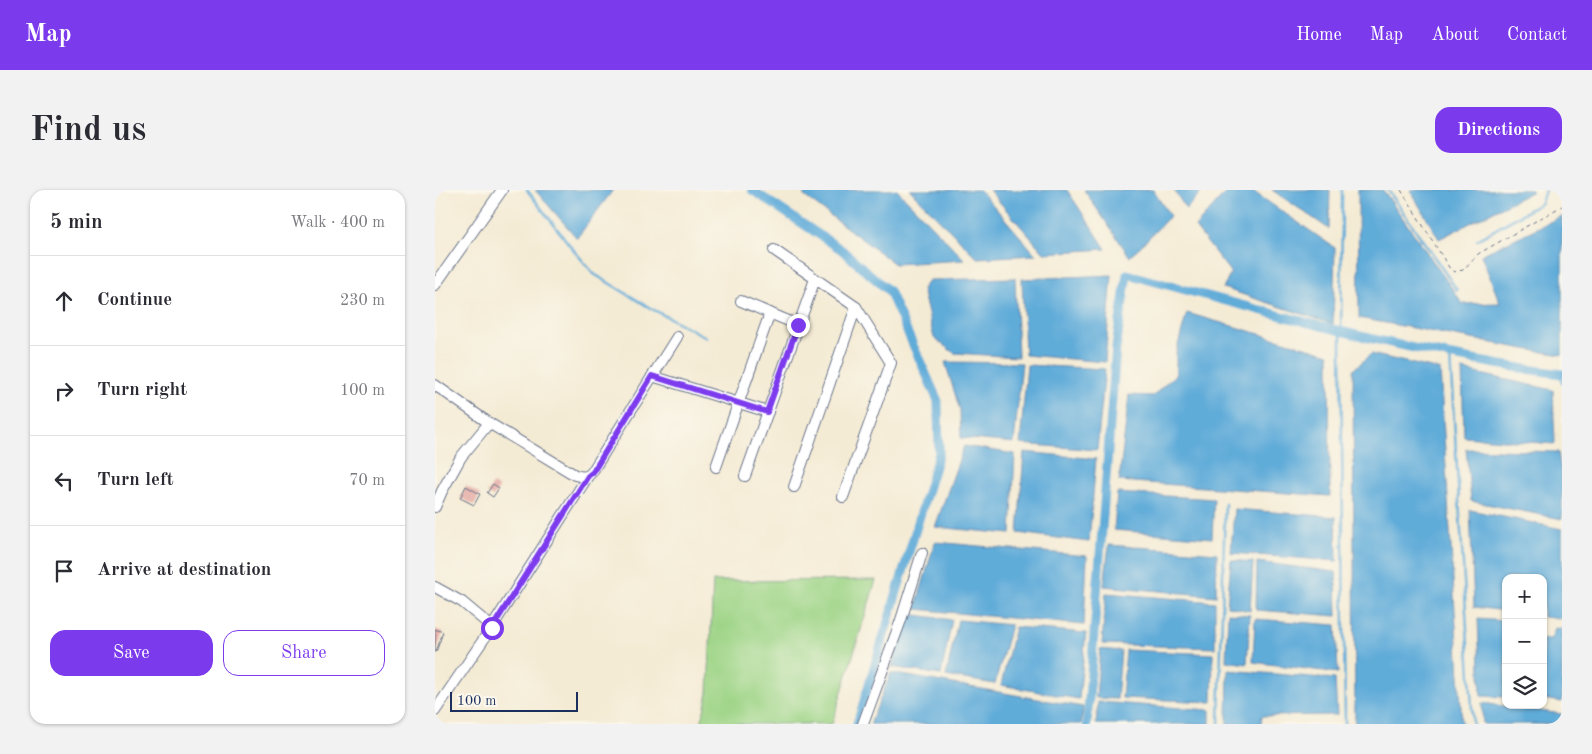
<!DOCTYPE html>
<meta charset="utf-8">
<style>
body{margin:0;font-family:"Old Standard TT",serif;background:#f2f2f3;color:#2b2b33}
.controls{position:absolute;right:15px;bottom:15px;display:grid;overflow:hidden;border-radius:10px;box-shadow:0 1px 4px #0004}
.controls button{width:45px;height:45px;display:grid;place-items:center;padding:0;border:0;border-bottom:1px solid #e1e1e2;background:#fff;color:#2b2b33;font:25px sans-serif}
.scale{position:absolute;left:15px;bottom:12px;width:128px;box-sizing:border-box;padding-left:5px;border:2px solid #1b2f5e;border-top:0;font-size:14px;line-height:18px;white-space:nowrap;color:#1b2f5e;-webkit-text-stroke:4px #fbf7ec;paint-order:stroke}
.stop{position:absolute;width:15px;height:15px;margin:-11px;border:4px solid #7c3aed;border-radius:50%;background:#fff}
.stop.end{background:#7c3aed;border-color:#fff;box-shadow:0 1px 5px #0008}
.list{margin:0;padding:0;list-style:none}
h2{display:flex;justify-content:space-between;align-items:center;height:65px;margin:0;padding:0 20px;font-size:21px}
h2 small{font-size:16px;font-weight:400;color:#7c7c81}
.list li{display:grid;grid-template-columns:32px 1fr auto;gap:15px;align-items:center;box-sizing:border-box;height:90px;padding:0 20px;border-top:1px solid #e1e1e2}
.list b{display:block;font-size:19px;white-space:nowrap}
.list em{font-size:16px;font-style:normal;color:#7c7c81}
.actions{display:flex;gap:10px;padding:15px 20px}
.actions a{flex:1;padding:11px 0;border:1px solid #7c3aed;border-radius:15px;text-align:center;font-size:18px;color:#7c3aed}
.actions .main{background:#7c3aed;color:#fff}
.icon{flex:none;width:28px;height:28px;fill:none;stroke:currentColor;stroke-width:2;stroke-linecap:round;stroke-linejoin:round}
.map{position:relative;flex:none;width:1127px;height:534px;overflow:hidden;border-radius:15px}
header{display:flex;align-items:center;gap:30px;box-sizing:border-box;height:70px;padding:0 25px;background:#7c3aed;color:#fff}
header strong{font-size:24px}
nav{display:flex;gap:28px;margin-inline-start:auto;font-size:18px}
.intro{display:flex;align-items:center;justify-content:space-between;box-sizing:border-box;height:120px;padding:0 30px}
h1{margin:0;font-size:35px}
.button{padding:12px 22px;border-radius:15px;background:#7c3aed;color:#fff;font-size:18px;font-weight:700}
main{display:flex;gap:30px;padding:0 30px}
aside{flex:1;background:#fff;border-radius:15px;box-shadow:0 1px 4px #0004}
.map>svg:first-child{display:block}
.green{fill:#9dd486;stroke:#5c8272}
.water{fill:#60acd9;stroke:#3e6e9c}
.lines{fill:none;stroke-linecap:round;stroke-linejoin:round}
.stream{stroke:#60acd9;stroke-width:2.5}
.canal{stroke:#60acd9;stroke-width:9}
.building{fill:#e3a6a0}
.minor-casing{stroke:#677187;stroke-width:12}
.path{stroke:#677187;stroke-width:1;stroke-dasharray:4 4;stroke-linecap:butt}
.minor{stroke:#fff;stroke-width:10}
.route{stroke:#7c3aed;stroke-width:6}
</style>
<header>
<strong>Map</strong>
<nav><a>Home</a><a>Map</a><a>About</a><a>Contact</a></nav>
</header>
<div class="intro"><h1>Find us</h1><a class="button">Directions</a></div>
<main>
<aside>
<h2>5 min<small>Walk · 400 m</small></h2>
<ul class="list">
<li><svg class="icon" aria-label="ahead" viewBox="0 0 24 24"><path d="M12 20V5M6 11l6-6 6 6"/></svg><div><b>Continue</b></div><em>230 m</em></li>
<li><svg class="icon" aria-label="right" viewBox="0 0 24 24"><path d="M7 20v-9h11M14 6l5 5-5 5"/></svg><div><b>Turn right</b></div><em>100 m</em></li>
<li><svg class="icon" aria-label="left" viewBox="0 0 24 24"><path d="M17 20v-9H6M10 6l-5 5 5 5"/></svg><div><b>Turn left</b></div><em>70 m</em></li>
<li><svg class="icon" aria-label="arrive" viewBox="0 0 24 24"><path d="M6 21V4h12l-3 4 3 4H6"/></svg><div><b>Arrive at destination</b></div></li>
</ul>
<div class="actions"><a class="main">Save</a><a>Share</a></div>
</aside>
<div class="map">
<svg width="1127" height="534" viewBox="0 0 1127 534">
<rect width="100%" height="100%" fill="#fbf7ec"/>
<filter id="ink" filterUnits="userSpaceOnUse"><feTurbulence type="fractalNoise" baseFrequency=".02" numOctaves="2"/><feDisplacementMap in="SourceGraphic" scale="10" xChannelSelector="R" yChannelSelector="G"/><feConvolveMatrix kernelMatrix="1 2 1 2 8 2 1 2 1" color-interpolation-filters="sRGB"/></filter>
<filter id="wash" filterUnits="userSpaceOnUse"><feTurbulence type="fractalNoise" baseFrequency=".0096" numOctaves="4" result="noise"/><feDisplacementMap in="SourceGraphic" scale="20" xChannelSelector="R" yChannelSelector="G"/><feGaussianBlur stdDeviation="1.12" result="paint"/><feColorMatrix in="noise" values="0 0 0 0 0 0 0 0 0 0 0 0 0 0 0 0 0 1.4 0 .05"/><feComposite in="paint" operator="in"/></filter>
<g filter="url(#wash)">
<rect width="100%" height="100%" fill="#f4ebd4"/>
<polygon class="green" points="441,390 397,534 266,534 273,503 278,391"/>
<g class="water">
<polygon points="100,0 178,0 142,48"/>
<polygon points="374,0 462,0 530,70 460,74 368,5"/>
<polygon points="475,0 545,0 601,65 542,68"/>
<polygon points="554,0 632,0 671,59 609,63"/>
<polygon points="649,0 718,0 735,26 695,67"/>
<polygon points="739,0 768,0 751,19"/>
<polygon points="793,0 816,0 900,58 898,134 788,98 796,83 760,37"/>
<polygon points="837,0 895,0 894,39"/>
<polygon points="923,0 948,0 1028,114 1065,113 1046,65 1127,26 1127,165 1090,159 924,128"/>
<polygon points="975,0 1097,0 1098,1 1004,49"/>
<polygon points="677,85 670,172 590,165 587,89"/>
<polygon points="580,88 583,167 519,163 499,148 487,99 494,90"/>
<polygon points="752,123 894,164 895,306 684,291 694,205 718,206 741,184 741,162"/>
<polygon points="936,164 1005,180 1027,534 920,534 918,180"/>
<polygon points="510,172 587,173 579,253 526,248 525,220"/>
<polygon points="592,175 670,179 662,260 585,254"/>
<polygon points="1027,180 1118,200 1120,254 1029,247"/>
<polygon points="529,256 580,264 576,344 500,337"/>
<polygon points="1031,259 1123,262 1127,289 1127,329 1036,311"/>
<polygon points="589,262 661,269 654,352 583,343"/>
<polygon points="682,303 779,309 777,348 679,340"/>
<polygon points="799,319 901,327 902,371 796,363"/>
<polygon points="1035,320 1127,339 1127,429 1108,427 1108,388 1071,388 1071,421 1039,417"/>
<polygon points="500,352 652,366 649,435 480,419"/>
<polygon points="674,355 782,363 781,406 669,396"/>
<polygon points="796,370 818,372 815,421 792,416"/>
<polygon points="822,372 901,382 902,426 821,420"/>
<polygon points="671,403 780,412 780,458 667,454"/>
<polygon points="793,423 815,425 812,474 791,471"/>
<polygon points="474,424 517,430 506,485 457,477"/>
<polygon points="820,429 901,435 903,483 818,472"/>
<polygon points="1043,429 1071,431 1071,507 1046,506"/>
<polygon points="523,430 576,435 560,494 511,486"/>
<polygon points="580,437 651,443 644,509 566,495"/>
<polygon points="1120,438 1127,439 1127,512 1108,509 1108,449 1116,449"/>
<polygon points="665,459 686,461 682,509 661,508"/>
<polygon points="691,460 778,464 777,512 687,508"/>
<polygon points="793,480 900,489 902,525 827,526 826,534 792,534"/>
<polygon points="456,483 648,517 646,534 435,534"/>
<polygon points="663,512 775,520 775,534 661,534"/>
<polygon points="1047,513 1127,524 1127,534 1048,534"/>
</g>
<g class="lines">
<g class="stream">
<polyline points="92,0 137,58 159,84 217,119 271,147"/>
<polyline points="907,0 906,159 910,534"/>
<polyline points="953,0 1022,100"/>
<polyline points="1042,50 1106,13 1110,0"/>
<polyline points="1015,166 1038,534"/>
<polyline points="1126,184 1127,193"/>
<polyline points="784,534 790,313"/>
</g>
<g class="canal">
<polyline points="317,0 407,60 454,101 503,211 504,263 422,534"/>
<path d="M652,534L681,158L692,84C835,123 979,165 1127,184"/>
</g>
</g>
<g id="blocks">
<g class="building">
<polygon points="58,294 64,298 58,307 52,303"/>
<polygon points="31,296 45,304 39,315 25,308"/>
<polygon points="0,439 8,442 1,462 0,462"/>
</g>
</g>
</g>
<g filter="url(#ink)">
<use href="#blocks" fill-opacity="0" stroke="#677187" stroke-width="1"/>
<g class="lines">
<g class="minor-casing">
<g id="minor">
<polyline points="339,60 421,117 456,173 408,307"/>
<polyline points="0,95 67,0"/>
<polyline points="306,111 363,135"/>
<polyline points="217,186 333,222"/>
<path d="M0,195L54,233L140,285C147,287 152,288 157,282L242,147"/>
<polyline points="281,277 335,123"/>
<polyline points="310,286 380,89"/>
<polyline points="359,297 421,117"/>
<polyline points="0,317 7,301 26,267 54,233"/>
<polyline points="0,397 27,412 57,437"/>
<polyline points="0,521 57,437 153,286"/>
<polyline points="428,534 466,430 487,363"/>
</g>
</g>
<polyline class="path" points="966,0 1015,79 1019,82 1028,80 1043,64 1127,16"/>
<use href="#minor" class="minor"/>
</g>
</g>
<g class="lines" filter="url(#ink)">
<polyline class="route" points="57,438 153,286 158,282 217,186 332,222 363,135"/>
</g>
</svg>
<div class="controls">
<button>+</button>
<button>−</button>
<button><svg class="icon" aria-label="layers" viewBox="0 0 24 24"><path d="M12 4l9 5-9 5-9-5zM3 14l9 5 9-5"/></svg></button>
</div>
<div class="scale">100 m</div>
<div class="stop" style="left:57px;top:438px"></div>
<div class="stop end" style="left:363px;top:135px"></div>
</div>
</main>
